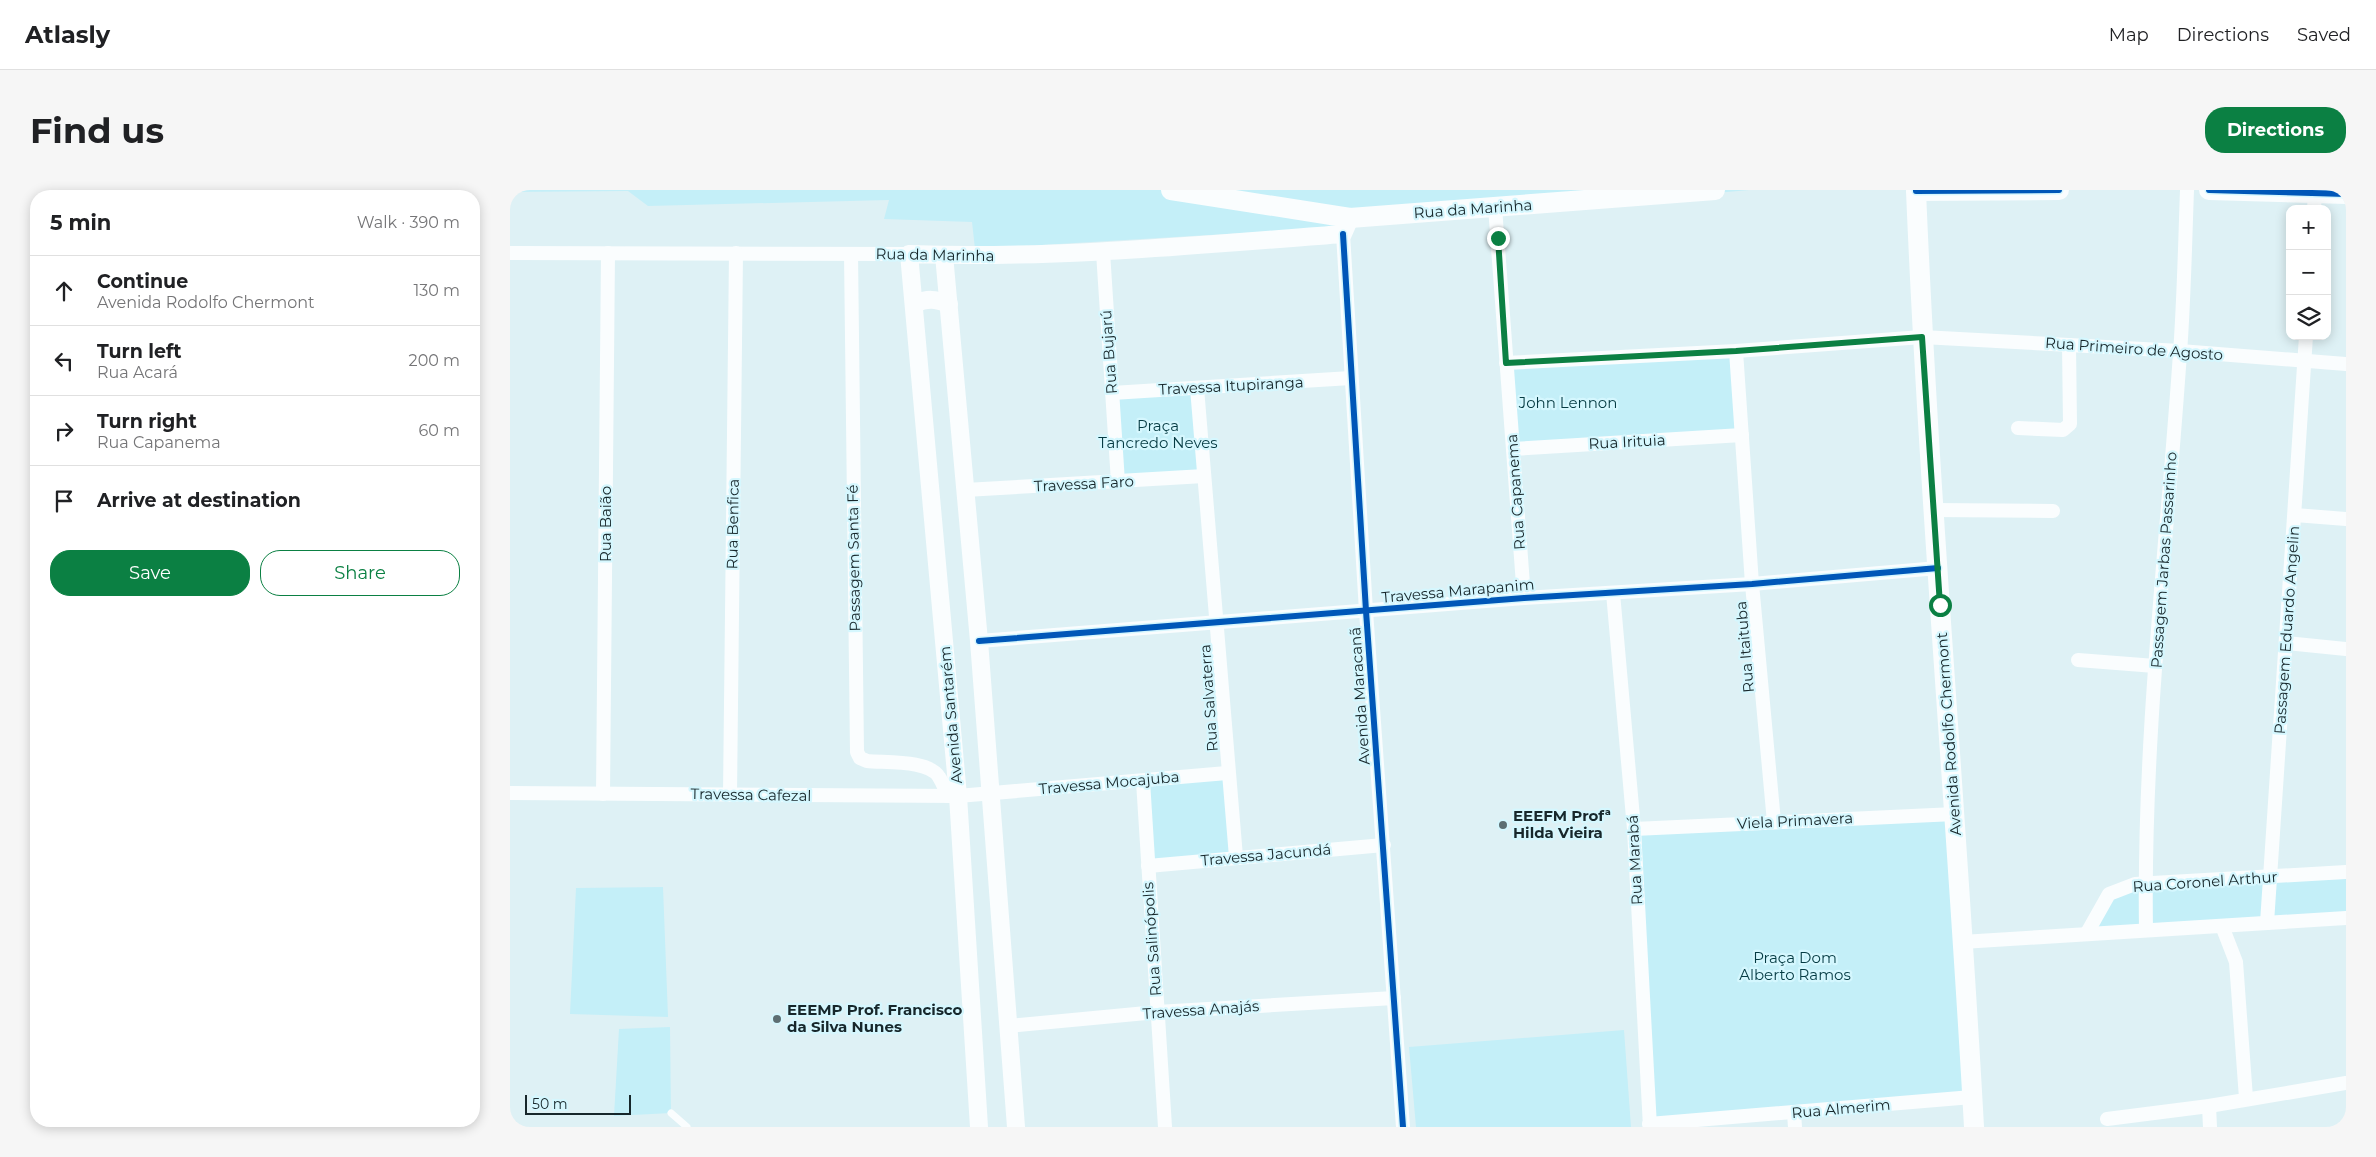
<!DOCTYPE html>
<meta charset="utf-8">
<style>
body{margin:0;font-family:Montserrat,sans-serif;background:#f6f6f6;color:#202124}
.controls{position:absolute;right:15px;top:15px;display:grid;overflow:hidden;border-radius:10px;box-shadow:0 2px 12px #0003}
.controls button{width:45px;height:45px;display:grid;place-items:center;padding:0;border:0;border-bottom:1px solid #e0e0e0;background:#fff;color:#202124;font:25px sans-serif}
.scale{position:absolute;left:15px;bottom:12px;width:106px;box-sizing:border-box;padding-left:5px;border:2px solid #17272b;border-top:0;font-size:14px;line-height:18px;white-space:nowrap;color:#17272b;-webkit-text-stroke:4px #d5f7fe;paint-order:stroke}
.stop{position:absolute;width:15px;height:15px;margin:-11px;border:4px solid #0b8043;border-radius:50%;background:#fff}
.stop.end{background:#0b8043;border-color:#fff;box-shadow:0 1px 5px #0008}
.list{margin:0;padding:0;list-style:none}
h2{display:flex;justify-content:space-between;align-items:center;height:65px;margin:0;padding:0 20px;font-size:21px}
h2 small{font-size:16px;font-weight:400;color:#757577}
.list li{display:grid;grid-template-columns:32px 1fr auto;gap:15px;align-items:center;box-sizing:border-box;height:70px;padding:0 20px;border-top:1px solid #e0e0e0}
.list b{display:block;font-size:19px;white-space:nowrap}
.list p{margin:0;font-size:16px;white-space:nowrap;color:#757577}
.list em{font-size:16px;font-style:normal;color:#757577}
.actions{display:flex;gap:10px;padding:15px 20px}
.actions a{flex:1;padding:11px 0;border:1px solid #0b8043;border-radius:20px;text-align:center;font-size:18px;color:#0b8043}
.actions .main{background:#0b8043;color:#fff}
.icon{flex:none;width:28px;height:28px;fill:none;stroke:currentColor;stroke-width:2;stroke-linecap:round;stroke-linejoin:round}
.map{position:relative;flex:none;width:1836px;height:937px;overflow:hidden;border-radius:20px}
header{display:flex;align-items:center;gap:30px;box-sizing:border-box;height:70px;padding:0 25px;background:#fff;border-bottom:1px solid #e0e0e0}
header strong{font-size:24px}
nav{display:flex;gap:28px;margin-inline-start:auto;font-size:18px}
.intro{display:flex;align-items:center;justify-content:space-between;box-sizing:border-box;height:120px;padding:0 30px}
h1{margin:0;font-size:35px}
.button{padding:12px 22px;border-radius:20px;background:#0b8043;color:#fff;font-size:18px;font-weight:700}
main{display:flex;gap:30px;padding:0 30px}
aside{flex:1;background:#fff;border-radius:20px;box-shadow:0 2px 12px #0003}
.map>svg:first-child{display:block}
.green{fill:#c4eff8}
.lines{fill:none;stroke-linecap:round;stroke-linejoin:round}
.service{stroke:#fafdfe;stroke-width:7}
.minor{stroke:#fafdfe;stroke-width:14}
.tertiary{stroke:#fafdfe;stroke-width:18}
.secondary{stroke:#fafdfe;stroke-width:20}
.cycleway-casing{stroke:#d5f7fe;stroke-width:9}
.cycleway{stroke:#0057b8;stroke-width:6}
.route{stroke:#0b8043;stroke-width:6}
.poi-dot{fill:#5d6e72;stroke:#d5f7fe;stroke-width:2}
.labels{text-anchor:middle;stroke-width:4.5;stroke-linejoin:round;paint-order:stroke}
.street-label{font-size:15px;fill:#17272b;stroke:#d5f7fe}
.park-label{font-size:15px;fill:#053b43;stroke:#d5f7fe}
.poi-label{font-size:15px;font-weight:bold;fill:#17272b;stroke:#d5f7fe;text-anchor:start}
</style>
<header>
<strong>Atlasly</strong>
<nav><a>Map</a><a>Directions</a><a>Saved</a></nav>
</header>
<div class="intro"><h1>Find us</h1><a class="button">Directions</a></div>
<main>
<aside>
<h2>5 min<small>Walk · 390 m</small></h2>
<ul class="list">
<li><svg class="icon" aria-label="ahead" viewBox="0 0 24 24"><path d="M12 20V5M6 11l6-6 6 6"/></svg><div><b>Continue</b><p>Avenida Rodolfo Chermont</p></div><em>130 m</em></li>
<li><svg class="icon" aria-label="left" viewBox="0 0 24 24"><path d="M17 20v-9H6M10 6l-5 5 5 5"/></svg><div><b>Turn left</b><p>Rua Acará</p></div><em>200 m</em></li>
<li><svg class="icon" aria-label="right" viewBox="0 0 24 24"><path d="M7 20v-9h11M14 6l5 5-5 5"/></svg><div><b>Turn right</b><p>Rua Capanema</p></div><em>60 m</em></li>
<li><svg class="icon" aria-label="arrive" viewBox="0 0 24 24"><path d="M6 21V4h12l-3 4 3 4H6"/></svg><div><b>Arrive at destination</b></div></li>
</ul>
<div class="actions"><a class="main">Save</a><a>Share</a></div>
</aside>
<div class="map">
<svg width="1836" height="937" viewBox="0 0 1836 937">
<rect width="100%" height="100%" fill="#def1f5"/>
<g class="green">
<polygon points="0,0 1239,0 832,37 465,59 462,32 374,29 379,10 138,16 118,1 0,2"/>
<polygon points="1226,161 1232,245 1003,259 996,173"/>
<polygon points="687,198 694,286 608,292 602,203"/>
<polygon points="717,583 726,667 638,676 633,591"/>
<polygon points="1445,624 1462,907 1139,934 1124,639"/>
<polygon points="1836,682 1836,728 1577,743 1599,704 1625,694"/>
<polygon points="153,697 158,827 60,824 66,698"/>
<polygon points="160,837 161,923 104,926 109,839"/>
<polygon points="1114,840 1121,937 906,937 899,857"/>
</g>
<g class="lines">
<polyline class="service" points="161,923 177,937"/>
<g class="minor">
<polyline points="985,17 1014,408"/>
<polyline points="1804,19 1805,3"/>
<polyline points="833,44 856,421 893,937"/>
<polyline points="593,62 608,292"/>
<polyline points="0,63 399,64"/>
<path d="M341,64L347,562L350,568L357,571C376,573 419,570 429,587C433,593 435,600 438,606"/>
<polyline points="1226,161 1242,394 1264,632"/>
<polyline points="996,173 1226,161 1412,147 1670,161 1836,174"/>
<polyline points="687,198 726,667"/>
<polyline points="602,203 841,188"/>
<polyline points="1508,238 1553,240 1560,234 1559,155"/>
<polyline points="1003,259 1232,245"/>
<polyline points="455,300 694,286"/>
<polyline points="1423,320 1543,321"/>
<polyline points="1785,325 1836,329"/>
<polyline points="1103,403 1124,639 1140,937"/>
<polyline points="469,451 1014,408 1242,394 1428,378"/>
<polyline points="1776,453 1836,459"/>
<polyline points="1568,470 1645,476"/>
<polyline points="633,591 655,937"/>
<polyline points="0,603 448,606 717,583"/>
<polyline points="93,604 98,63"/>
<polyline points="220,605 226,63"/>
<polyline points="1124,639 1445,624"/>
<polyline points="638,676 874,655"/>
<polyline points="1757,733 1796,146"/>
<polyline points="1712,736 1726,772 1736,908"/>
<path d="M1636,740C1633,547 1657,355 1670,163C1674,109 1675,54 1677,0"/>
<polyline points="1577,743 1599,704 1625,694 1836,682"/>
<polyline points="1452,752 1836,728"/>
<polyline points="499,836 647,822 884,808"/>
<polyline points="1699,916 1700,937"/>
<polyline points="1284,923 1285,937"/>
<polyline points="1597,929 1699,916 1836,893"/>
<polyline points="1139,934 1462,907"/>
</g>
<g class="tertiary">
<polyline points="434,65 469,451 506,937"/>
<path d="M404,114C418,108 425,109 439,114"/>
<path d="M469,937L448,606L399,64C544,69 688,55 833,44L840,28"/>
</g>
<g class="secondary">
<polyline points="661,0 840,28 1205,0"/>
<polyline points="1699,0 1836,4"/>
<path d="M1464,937C1447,625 1419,313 1406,1L1549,0"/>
</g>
<g class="cycleway-casing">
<g id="cycleway">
<polyline points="1699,0 1836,4"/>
<polyline points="1406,1 1549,0"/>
<polyline points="833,44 856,421 893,937"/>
<polyline points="469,451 1014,408 1242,394 1428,378"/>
</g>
</g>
<use href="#cycleway" class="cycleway"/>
</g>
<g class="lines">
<polyline class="route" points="988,48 996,173 1226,161 1412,147 1430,415"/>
</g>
<g class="poi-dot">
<circle cx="993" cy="635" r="5"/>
<circle cx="267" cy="829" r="5"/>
</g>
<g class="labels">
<g class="street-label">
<text transform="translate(963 19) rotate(-4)" y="5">Rua da Marinha</text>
<text transform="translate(425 65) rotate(1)" y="5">Rua da Marinha</text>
<text transform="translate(1624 159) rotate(4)" y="5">Rua Primeiro de Agosto</text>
<text transform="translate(599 162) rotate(-94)" y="5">Rua Bujarú</text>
<text transform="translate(721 196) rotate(-3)" y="5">Travessa Itupiranga</text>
<text transform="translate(1117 252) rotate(-3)" y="5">Rua Irituia</text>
<text transform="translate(574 294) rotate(-3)" y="5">Travessa Faro</text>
<text transform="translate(1006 302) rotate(-94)" y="5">Rua Capanema</text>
<text transform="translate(96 334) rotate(-90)" y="5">Rua Baião</text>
<text transform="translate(223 334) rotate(-89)" y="5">Rua Benfica</text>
<text transform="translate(344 368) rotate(-91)" y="5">Passagem Santa Fé</text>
<text transform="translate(1654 370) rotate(-86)" y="5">Passagem Jarbas Passarinho</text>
<text transform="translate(948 401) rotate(-5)" y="5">Travessa Marapanim</text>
<text transform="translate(1777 440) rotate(-86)" y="5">Passagem Eduardo Angelin</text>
<text transform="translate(1235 457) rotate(-95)" y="5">Rua Itaituba</text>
<text transform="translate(850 506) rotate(-94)" y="5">Avenida Maracanã</text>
<text transform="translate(699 508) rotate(-94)" y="5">Rua Salvaterra</text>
<text transform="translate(441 525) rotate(-95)" y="5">Avenida Santarém</text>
<text transform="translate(1439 544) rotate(-94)" y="5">Avenida Rodolfo Chermont</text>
<text transform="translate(599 593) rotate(-5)" y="5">Travessa Mocajuba</text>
<text transform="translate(241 605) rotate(1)" y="5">Travessa Cafezal</text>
<text transform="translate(1285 631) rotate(-3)" y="5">Viela Primavera</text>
<text transform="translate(756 665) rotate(-5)" y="5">Travessa Jacundá</text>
<text transform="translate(1125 670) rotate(-93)" y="5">Rua Marabá</text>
<text transform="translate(1695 692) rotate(-4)" y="5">Rua Coronel Arthur</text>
<text transform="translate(642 749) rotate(-94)" y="5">Rua Salinópolis</text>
<text transform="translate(691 820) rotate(-4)" y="5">Travessa Anajás</text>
<text transform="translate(1331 919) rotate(-5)" y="5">Rua Almerim</text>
</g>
<g class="park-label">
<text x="1058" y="218">John Lennon</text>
<text x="648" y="241">Praça<tspan x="648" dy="17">Tancredo Neves</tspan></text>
<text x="1285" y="773">Praça Dom<tspan x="1285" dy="17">Alberto Ramos</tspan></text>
</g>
<g class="poi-label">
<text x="1003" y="631">EEEFM Profª<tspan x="1003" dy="17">Hilda Vieira</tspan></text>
<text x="277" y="825">EEEMP Prof. Francisco<tspan x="277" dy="17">da Silva Nunes</tspan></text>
</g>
</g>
</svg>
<div class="controls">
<button>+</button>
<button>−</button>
<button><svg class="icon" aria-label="layers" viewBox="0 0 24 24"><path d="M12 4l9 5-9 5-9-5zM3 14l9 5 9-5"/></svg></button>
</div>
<div class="scale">50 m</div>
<div class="stop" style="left:1430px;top:415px"></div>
<div class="stop end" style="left:988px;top:48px"></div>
</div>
</main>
